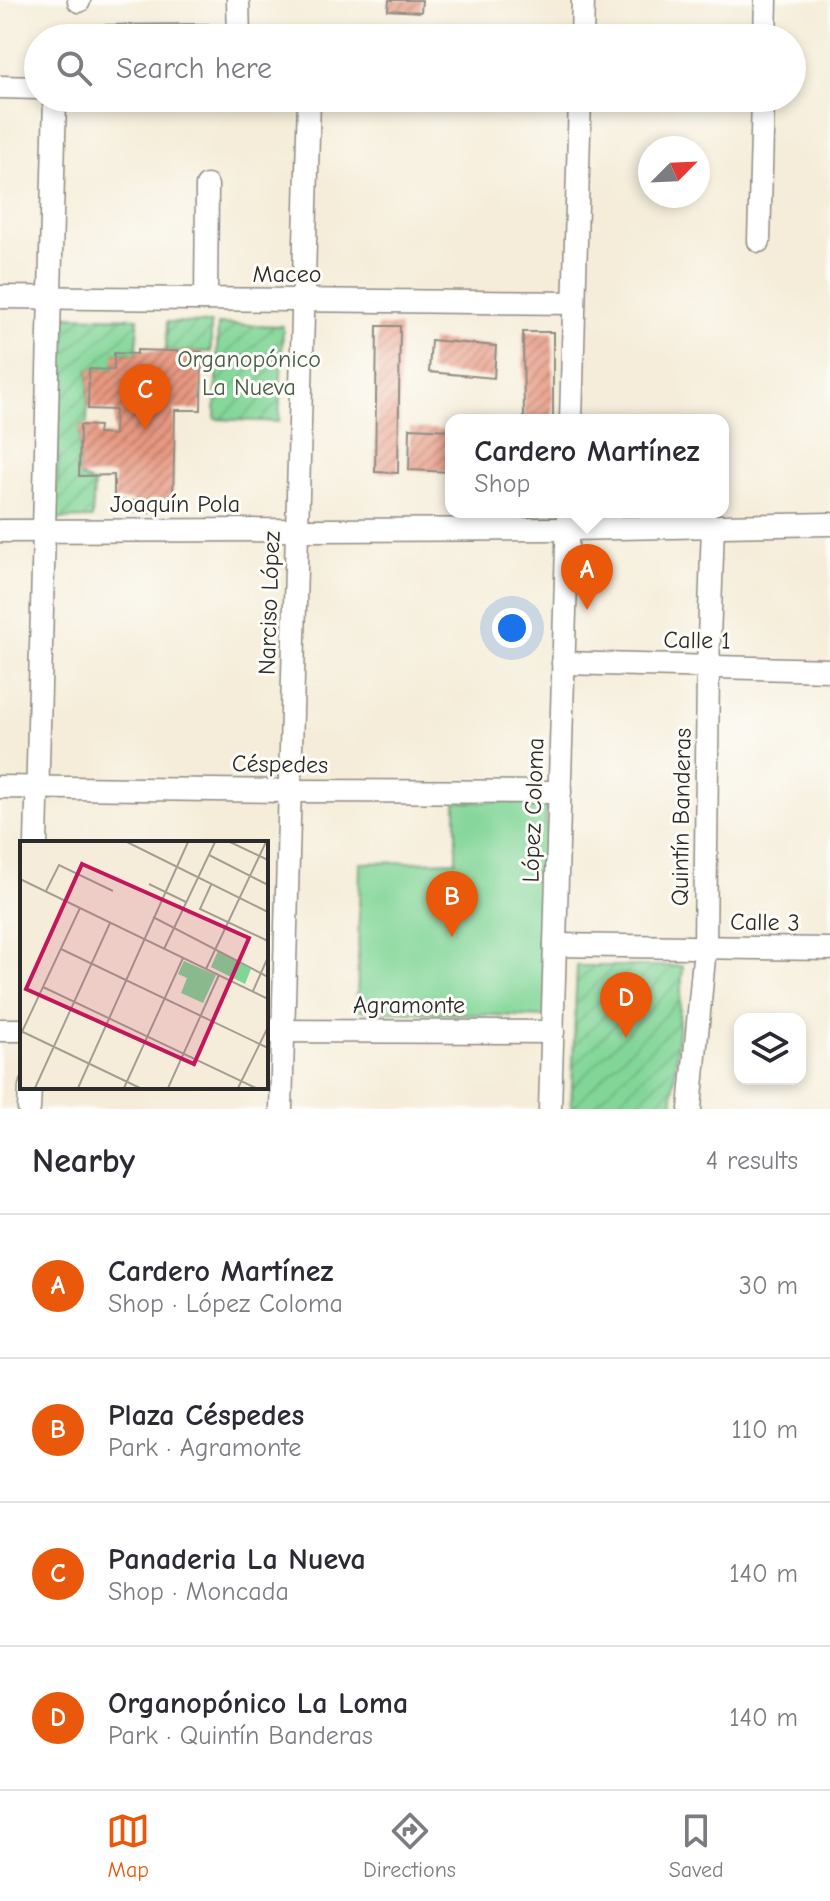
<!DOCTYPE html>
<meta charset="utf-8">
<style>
body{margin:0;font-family:"Comic Neue",sans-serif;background:#f2f2f3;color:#2b2b33}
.controls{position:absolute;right:24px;bottom:24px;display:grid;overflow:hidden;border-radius:16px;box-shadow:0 4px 12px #0003}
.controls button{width:72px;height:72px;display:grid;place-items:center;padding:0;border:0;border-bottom:2px solid #e1e1e2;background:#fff;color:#2b2b33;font:40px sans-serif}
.compass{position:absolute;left:638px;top:136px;width:72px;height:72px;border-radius:50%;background:#fff;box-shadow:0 4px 12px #0003;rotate:66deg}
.you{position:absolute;left:512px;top:628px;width:28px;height:28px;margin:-20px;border:6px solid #fff;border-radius:50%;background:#1a73e8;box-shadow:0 0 0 12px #1a73e833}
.badge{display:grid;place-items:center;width:52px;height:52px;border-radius:50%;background:#ea580c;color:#fff;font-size:26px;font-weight:700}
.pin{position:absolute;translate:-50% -66px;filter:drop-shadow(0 2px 4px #0008)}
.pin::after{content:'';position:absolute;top:42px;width:28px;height:24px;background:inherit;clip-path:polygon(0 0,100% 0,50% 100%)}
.popup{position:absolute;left:445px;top:414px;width:284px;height:104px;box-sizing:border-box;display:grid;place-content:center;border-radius:16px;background:#fff;filter:drop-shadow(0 2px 6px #0005);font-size:26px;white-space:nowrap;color:#7c7c81}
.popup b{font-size:30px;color:#2b2b33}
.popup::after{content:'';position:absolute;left:50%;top:100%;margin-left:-16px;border:16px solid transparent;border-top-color:#fff}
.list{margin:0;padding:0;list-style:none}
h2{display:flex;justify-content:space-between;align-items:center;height:104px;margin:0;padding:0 32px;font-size:34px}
h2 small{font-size:26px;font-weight:400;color:#7c7c81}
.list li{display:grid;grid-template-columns:52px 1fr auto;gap:24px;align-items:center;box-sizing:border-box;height:144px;padding:0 32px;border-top:2px solid #e1e1e2}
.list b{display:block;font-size:30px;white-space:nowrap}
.list p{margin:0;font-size:26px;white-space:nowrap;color:#7c7c81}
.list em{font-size:26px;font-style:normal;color:#7c7c81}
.icon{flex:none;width:44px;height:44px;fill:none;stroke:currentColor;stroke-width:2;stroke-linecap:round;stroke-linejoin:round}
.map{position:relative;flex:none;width:830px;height:1109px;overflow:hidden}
.search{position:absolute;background:#fff;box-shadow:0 4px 12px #0003;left:24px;right:24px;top:24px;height:88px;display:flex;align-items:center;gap:20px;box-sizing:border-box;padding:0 28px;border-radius:44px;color:#7c7c81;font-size:30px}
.sheet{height:680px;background:#fff}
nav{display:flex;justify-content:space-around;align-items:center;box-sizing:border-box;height:112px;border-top:2px solid #e1e1e2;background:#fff;font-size:22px;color:#7c7c81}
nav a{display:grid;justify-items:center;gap:4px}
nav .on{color:#ea580c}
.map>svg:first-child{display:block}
.park{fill:#81d597;stroke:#568061;stroke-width:2}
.garden{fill:url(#garden-furrows);stroke:#568061;stroke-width:2}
.building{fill:url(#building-hatch)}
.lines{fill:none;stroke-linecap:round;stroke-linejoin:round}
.minor-casing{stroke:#908c82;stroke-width:25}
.minor{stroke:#fff;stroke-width:22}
.labels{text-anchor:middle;stroke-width:6;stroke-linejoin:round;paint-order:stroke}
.street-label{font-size:24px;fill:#2b2b2b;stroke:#fdfcf7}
.park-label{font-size:24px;fill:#455e4b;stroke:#fdfcf7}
.inset-road{fill:none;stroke:#a49f93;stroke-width:2}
.view{fill:#c2185b;fill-opacity:0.15;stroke:#c2185b;stroke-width:4}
.inset-edge{fill:none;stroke:#2b2b2b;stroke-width:4}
</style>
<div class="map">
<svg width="830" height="1109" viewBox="0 0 830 1109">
<defs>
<pattern id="garden-furrows" width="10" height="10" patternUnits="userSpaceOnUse" patternTransform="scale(2)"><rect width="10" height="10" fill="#81d597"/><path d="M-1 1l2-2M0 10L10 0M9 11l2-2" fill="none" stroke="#70b782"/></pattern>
<pattern id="building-hatch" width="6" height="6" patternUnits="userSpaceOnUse" patternTransform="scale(2)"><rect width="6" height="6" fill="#e79881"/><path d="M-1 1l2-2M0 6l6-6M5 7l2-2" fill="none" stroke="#bb7c6a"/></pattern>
</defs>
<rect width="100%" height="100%" fill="#fdfcf7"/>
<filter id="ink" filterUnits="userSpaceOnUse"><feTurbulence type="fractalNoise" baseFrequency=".0125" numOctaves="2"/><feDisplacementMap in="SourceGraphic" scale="16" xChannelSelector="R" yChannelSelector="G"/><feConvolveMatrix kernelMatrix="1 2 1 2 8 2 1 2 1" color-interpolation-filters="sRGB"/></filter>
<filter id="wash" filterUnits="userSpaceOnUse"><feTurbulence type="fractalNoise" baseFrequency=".006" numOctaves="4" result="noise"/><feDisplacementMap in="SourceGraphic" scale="32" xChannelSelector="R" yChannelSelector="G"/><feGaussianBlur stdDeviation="1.8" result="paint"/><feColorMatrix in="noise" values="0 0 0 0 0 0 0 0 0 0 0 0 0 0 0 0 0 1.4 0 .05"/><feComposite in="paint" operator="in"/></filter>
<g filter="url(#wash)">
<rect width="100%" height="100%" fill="#f5edd9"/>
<polygon class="park" points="456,802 546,802 546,1017 357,1010 360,863 456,861"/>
<g class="garden">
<polygon points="61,316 138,318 137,354 115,353 114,370 89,369 87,422 80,426 79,476 94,484 92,518 56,519"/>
<polygon points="167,322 211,323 211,352 166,351"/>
<polygon points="218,324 283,326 279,422 215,419"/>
<polygon points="577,966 683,966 672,1109 571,1109"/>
</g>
<g id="blocks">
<g class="building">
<polygon points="389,0 422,0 421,12 388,10"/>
<polygon points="208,24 208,38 92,38 91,25"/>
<polygon points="377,326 400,326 398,473 375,472"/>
<polygon points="523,332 553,332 553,420 524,420"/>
<polygon points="431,340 496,346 494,378 429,372"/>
<polygon points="137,350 202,352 201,410 175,410 173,500 150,499 150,513 132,512 133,501 114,500 114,475 79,476 80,425 99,426 98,434 114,435 115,410 88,409 89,369 114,370 114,353 137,354"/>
<polygon points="410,428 451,430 451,472 409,470"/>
</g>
</g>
</g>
<g filter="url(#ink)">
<use href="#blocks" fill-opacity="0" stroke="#908c82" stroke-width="2"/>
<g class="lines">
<g class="minor-casing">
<g id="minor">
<polyline points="79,0 79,1"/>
<polyline points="238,0 239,38"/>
<polyline points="582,38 583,0"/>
<polyline points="765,38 766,0"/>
<polyline points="0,87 38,88"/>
<polyline points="759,241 763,98"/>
<polyline points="0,297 574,303"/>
<polyline points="206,299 207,186"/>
<polyline points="571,420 580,98"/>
<polyline points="0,531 568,529 830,524"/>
<polyline points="563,663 830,670"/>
<polyline points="0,787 290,791 560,792"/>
<polyline points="36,843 55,98"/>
<polyline points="555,945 830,949"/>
<polyline points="0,1030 22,1030"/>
<polyline points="266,1031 553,1032"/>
<polyline points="29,1109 30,1087"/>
<polyline points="281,1109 309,98"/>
<polyline points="550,1109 568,512"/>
<polyline points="690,1109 705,947 708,667 713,526"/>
</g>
</g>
<use href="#minor" class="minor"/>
</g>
</g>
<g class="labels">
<g class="street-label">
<text x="287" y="282">Maceo</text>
<text x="175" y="512">Joaquín Pola</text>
<text transform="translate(269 603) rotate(-88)" y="8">Narciso López</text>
<text transform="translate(697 640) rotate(1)" y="8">Calle 1</text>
<text transform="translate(280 764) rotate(1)" y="8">Céspedes</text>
<text transform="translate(533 810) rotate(-88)" y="8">López Coloma</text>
<text transform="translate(681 817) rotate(-89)" y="8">Quintín Banderas</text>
<text transform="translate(765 922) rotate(1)" y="8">Calle 3</text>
<text x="409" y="1013">Agramonte</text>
</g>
<g class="park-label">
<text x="249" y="367">Organopónico<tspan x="249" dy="28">La Nueva</tspan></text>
</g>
</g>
<g transform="translate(20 841)">
<rect width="248" height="248" fill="#f5edd9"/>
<path d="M164,120L196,134L183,162L161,152L167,137L158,133Z" fill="#81d597"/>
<path d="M198,110L231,128L225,143L191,126Z" fill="#81d597"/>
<path class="inset-road" d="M107,1L248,71M210,1L248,19M189,14L248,44M0,38L248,158M129,43L166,61M191,44L180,68L248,100M26,50L39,24L93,50M133,76L248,136M41,108L248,207M144,108L195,1M186,128L246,1M23,146L236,247M233,150L248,116M3,191L120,247M0,195L60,67M15,247L90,82M58,247L168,1M104,247L163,117M148,247L199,134M218,247L248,186"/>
<path class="view" d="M62,23L229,97L174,223L6,148Z"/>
<rect width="248" height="248" class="inset-edge"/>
</g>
</svg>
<div class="controls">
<button><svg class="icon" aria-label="layers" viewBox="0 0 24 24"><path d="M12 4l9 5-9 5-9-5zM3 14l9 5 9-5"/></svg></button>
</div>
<svg class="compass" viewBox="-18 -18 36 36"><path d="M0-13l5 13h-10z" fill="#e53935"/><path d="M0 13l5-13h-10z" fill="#7c7c81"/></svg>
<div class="you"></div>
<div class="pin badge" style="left:587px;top:610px">A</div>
<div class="popup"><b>Cardero Martínez</b>Shop</div>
<div class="pin badge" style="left:452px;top:937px">B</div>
<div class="pin badge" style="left:145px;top:430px">C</div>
<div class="pin badge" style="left:626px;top:1038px">D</div>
<div class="search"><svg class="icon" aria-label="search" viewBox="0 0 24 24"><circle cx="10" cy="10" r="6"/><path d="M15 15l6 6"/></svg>Search here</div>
</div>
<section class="sheet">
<h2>Nearby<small>4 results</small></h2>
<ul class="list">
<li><span class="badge">A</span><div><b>Cardero Martínez</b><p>Shop · López Coloma</p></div><em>30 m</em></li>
<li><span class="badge">B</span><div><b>Plaza Céspedes</b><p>Park · Agramonte</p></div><em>110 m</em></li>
<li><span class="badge">C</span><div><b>Panaderia La Nueva</b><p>Shop · Moncada</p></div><em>140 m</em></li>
<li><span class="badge">D</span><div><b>Organopónico La Loma</b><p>Park · Quintín Banderas</p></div><em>140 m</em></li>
</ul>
</section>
<nav>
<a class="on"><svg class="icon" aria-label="map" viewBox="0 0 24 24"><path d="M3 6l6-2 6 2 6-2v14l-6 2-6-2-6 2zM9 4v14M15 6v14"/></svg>Map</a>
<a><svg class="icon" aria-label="directions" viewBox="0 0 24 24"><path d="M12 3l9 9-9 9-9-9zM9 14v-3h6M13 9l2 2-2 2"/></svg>Directions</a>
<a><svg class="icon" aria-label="saved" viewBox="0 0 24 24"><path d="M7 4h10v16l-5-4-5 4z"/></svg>Saved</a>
</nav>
